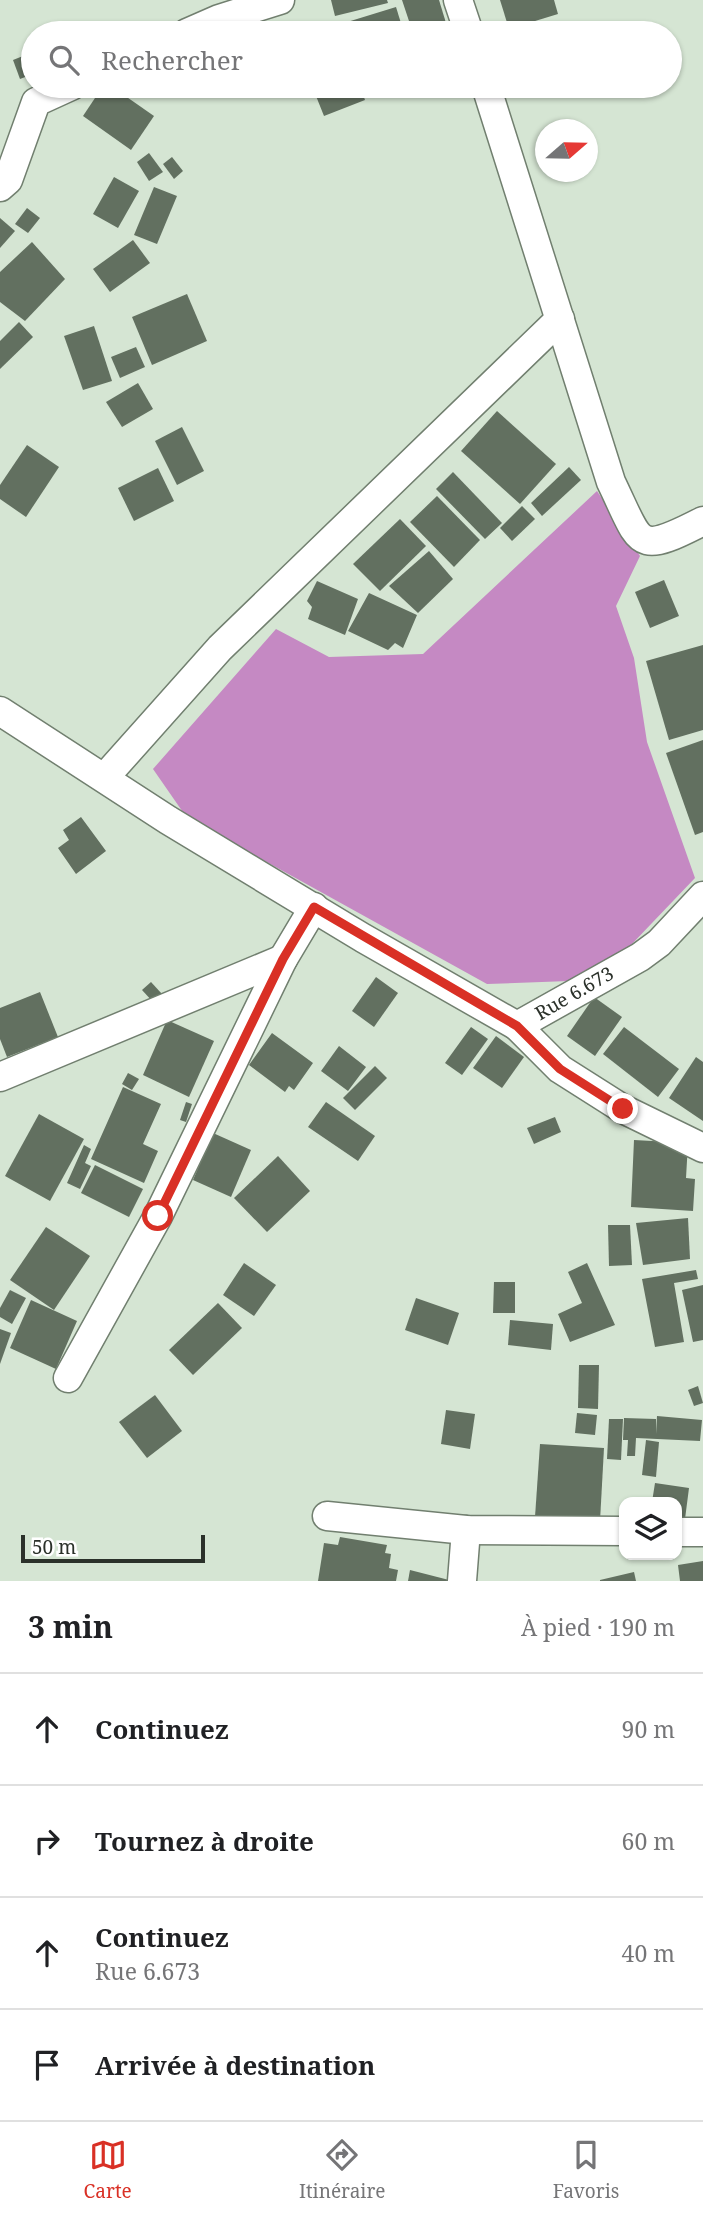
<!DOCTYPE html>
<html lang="fr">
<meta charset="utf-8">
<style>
body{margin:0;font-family:"Noto Serif",serif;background:#f2f2f2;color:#202124}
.controls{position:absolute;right:21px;bottom:21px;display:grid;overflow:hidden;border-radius:14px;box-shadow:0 2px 5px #0004}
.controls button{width:63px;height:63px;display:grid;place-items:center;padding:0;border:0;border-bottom:2px solid #e0e0e0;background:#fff;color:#202124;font:35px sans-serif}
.compass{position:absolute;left:535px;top:119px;width:63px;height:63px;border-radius:50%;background:#fff;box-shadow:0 2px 5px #0004;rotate:70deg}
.scale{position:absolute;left:21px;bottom:18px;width:184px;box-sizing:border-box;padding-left:7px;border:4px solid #2b312a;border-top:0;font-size:19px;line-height:24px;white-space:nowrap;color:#2b312a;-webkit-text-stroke:5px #fff;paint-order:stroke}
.stop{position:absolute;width:21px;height:21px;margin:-16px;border:5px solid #d93025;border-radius:50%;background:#fff}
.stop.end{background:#d93025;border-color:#fff;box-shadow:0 2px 7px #0008}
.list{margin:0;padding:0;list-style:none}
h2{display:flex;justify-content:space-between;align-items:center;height:91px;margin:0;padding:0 28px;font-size:30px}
h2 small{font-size:23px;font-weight:400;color:#757577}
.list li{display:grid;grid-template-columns:46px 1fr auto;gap:21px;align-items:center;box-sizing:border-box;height:112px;padding:0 28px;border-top:2px solid #e0e0e0}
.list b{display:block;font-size:26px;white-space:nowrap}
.list p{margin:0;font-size:23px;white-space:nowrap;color:#757577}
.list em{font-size:23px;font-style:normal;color:#757577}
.icon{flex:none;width:38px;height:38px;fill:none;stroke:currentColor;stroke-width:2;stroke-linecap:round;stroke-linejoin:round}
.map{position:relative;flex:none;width:703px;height:1581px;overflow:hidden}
.search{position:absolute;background:#fff;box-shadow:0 2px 5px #0004;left:21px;right:21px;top:21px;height:77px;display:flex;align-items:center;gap:18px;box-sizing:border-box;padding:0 24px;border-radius:38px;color:#757577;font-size:26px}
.sheet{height:539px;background:#fff}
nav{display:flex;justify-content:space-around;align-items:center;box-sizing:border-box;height:98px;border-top:2px solid #e0e0e0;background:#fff;font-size:19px;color:#757577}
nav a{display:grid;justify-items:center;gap:4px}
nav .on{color:#d93025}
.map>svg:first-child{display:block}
.forest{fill:#c589c3}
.building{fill:#627060}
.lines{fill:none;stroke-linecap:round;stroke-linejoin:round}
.minor-casing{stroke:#717f6f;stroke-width:31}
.minor{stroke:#fff;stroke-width:28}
.route{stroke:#d93025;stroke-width:9}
.labels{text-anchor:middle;stroke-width:7;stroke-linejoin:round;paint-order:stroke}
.street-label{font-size:19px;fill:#2b312a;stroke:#fff}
</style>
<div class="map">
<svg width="703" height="1581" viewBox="0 0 703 1581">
<rect width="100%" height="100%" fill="#d5e5d3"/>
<polygon class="forest" points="597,491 640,556 616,606 634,658 647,742 695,878 631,945 569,981 487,984 187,818 153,769 276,629 329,657 423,654"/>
<g class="building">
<polygon points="331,0 387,0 388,3 335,16"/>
<polygon points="402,0 439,0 446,23 413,33"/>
<polygon points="500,0 554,0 558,14 509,29"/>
<polygon points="396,7 404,33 347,33 344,23"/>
<polygon points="33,52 33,74 20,79 13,60"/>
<polygon points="103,86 111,86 154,116 131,150 83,116"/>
<polygon points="312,86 360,86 365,100 324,116"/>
<polygon points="149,153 163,172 149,181 137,162"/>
<polygon points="172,157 183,171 174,179 163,164"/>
<polygon points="114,177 139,191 118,228 93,214"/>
<polygon points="154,187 177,196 157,244 134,235"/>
<polygon points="27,208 40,218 28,233 15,224"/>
<polygon points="0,218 15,231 0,248"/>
<polygon points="133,240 150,263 110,292 93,269"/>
<polygon points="32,242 65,279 25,321 0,302 0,272"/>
<polygon points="187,294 207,341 152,365 132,317"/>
<polygon points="19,322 33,337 0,369 0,341"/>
<polygon points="94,326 112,381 83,390 64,336"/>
<polygon points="136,347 145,367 120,378 111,357"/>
<polygon points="138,383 153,409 122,427 106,402"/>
<polygon points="497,411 556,464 520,504 461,451"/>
<polygon points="182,427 204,471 177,485 155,441"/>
<polygon points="27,445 59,467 26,517 0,499 0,485"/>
<polygon points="569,467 581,480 542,516 531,503"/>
<polygon points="158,468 174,501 134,521 118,488"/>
<polygon points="453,472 502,523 485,539 436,489"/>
<polygon points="437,496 480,540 454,567 410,522"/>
<polygon points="522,506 535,519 512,541 500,528"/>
<polygon points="400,519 426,546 380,591 353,564"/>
<polygon points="429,551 453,579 418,613 389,586"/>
<polygon points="664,580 679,616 650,628 635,592"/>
<polygon points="317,581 358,599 345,635 308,619 312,607 307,601"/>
<polygon points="369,593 417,615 403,648 395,643 388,650 348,631"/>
<polygon points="703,645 703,730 669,740 646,661"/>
<polygon points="703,740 703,832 695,835 666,753"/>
<polygon points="81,817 106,851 76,874 58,848 69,840 63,830"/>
<polygon points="376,977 398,993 374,1027 352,1011"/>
<polygon points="151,982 162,994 153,1002 142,990"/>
<polygon points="40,992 58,1037 7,1057 0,1039 0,1008"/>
<polygon points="594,997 622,1017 595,1056 567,1036"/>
<polygon points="167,1020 214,1041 189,1097 143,1075"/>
<polygon points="471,1027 488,1039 462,1075 445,1063"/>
<polygon points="624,1027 679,1069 658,1097 603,1054"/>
<polygon points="272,1033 313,1063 294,1090 289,1086 285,1092 249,1065"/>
<polygon points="496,1036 524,1057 502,1088 473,1068"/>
<polygon points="339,1046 366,1067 348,1091 321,1071"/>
<polygon points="696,1057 703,1062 703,1121 669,1098"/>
<polygon points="375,1066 387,1078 355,1110 343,1098"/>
<polygon points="128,1073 139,1079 132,1090 122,1084"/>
<polygon points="123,1087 161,1104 143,1144 158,1151 144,1183 91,1159"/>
<polygon points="186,1102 192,1104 186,1122 180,1120"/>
<polygon points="326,1102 375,1136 358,1161 308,1127"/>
<polygon points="39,1114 84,1139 50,1201 5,1176"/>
<polygon points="555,1117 561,1132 534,1144 527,1128"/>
<polygon points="213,1133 251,1150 231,1197 193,1180"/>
<polygon points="634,1140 688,1143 686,1178 695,1179 693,1211 631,1207"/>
<polygon points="84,1145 91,1149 85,1163 91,1166 80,1189 67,1183"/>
<polygon points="278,1156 310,1191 267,1232 234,1198"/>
<polygon points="95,1165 143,1189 129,1217 81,1193"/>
<polygon points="688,1218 690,1259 643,1265 636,1223"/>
<polygon points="608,1225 630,1225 632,1265 609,1266"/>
<polygon points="46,1227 90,1256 54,1310 10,1280"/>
<polygon points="244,1263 276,1285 254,1316 223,1295"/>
<polygon points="587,1263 615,1325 570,1342 558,1314 582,1303 568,1272"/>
<polygon points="696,1270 698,1279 674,1283 684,1342 655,1347 642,1279"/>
<polygon points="494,1282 515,1282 515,1313 493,1313"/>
<polygon points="703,1285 703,1340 693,1342 682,1290"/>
<polygon points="10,1290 26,1298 12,1324 0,1317 0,1308"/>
<polygon points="416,1298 459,1313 448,1345 405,1330"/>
<polygon points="31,1300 77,1321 56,1369 10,1348"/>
<polygon points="218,1303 242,1328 193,1375 169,1350"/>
<polygon points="510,1320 553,1324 551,1350 508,1345"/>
<polygon points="0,1329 11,1333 0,1364"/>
<polygon points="579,1365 599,1365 598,1409 578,1408"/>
<polygon points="698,1386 703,1403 694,1406 688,1390"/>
<polygon points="155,1395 182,1431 147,1458 119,1422"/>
<polygon points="446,1410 475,1414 470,1449 441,1444"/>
<polygon points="577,1413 597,1415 595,1435 575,1433"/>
<polygon points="657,1416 702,1420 700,1441 636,1438 635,1456 627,1456 628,1440 623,1440 624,1418 656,1419 656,1434"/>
<polygon points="609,1419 623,1419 621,1460 607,1459"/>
<polygon points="646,1440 659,1442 656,1477 642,1475"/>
<polygon points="540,1444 604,1448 600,1521 535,1517"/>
<polygon points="655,1483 689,1488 685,1519 677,1518 677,1502 652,1502"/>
<polygon points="340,1537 387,1545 385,1553 391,1554 389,1568 398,1570 396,1581 318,1581 324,1543 338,1545"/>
<polygon points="703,1561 703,1581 680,1581 678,1565"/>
<polygon points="410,1570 449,1580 449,1581 408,1581"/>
<polygon points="634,1572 636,1581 600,1581 600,1580"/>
</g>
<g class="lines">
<g class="minor-casing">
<g id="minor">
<polyline points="458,0 469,33"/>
<polyline points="187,33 219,19 280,0"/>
<path d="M486,86L611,482C642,546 635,556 703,521"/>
<polyline points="0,187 8,180 36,102 71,86"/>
<polyline points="0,711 168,820 363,938 517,1026"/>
<polyline points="105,777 220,648 560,319"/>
<polyline points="703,896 659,943 640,957 517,1026 560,1069 623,1109 703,1148"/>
<polyline points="0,1077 283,959"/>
<polyline points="68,1378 158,1216 283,959 314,907"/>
<polyline points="327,1516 466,1530 624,1531"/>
<polyline points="677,1532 703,1532"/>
<polyline points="462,1581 466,1530"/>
</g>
</g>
<use href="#minor" class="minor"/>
</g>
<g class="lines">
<polyline class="route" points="158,1216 283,959 314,907 517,1026 560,1069 623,1109"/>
</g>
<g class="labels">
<g class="street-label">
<text transform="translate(574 993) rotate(-30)" y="7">Rue 6.673</text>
</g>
</g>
</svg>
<div class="controls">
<button><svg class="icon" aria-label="layers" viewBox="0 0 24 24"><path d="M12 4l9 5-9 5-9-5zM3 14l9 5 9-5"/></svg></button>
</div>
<svg class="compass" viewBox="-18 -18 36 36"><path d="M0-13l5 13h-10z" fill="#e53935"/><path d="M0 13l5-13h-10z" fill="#757577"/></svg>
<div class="scale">50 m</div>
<div class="stop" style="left:158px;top:1216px"></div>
<div class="stop end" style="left:623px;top:1109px"></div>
<div class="search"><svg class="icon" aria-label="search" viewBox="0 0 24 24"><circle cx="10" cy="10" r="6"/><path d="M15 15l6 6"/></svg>Rechercher</div>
</div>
<section class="sheet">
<h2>3 min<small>À pied · 190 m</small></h2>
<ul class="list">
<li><svg class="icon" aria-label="ahead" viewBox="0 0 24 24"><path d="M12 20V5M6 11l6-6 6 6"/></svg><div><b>Continuez</b></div><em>90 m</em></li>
<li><svg class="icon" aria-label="right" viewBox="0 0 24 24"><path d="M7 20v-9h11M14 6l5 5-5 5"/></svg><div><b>Tournez à droite</b></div><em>60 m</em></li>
<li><svg class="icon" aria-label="ahead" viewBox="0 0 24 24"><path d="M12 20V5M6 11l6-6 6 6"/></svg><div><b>Continuez</b><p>Rue 6.673</p></div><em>40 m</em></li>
<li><svg class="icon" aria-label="arrive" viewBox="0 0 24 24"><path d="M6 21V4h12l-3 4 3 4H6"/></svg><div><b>Arrivée à destination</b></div></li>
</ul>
</section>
<nav>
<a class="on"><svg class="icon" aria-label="map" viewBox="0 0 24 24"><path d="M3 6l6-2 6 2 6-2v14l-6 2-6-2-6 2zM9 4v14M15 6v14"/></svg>Carte</a>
<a><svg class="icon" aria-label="directions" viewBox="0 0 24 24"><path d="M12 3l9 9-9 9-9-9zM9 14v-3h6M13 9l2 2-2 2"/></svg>Itinéraire</a>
<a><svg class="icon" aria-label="saved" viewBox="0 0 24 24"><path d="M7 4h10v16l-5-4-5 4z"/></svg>Favoris</a>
</nav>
